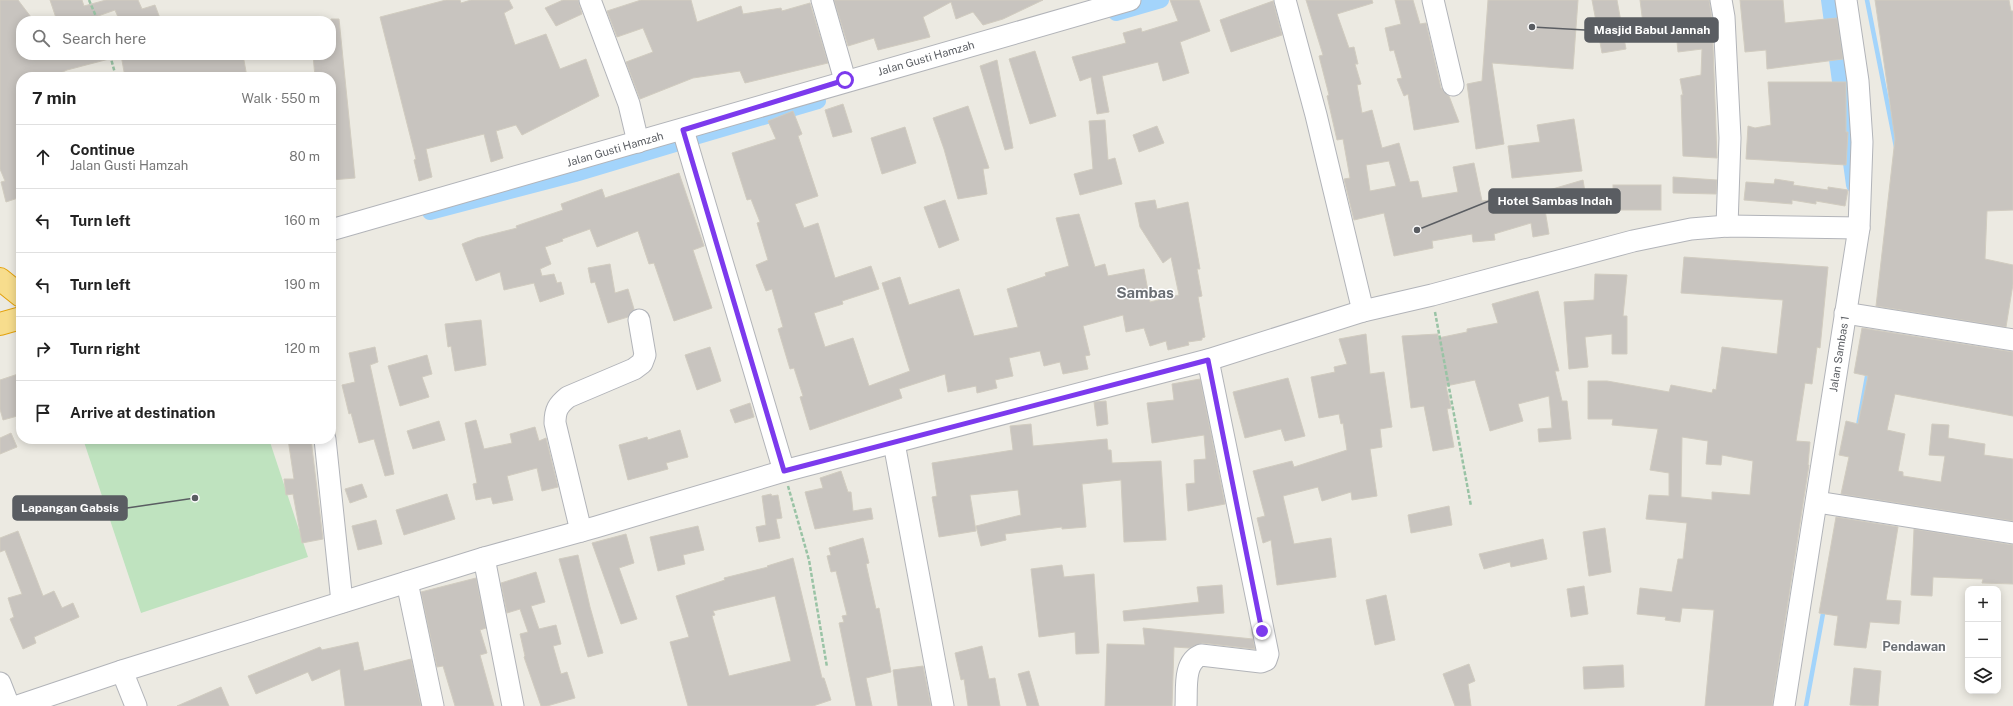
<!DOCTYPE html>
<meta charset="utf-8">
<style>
body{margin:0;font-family:"Public Sans",sans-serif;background:#f2f2f2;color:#222}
.controls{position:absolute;right:12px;bottom:12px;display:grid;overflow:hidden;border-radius:8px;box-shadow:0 2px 10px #0003}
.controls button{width:36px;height:36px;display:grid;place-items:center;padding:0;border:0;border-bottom:1px solid #e0e0e0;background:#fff;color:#222;font:20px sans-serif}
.stop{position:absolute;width:12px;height:12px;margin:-9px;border:3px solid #7c3aed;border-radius:50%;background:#fff}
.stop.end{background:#7c3aed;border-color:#fff;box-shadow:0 1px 4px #0008}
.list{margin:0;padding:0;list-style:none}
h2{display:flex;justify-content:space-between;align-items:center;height:52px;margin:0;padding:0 16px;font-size:17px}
h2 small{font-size:13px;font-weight:400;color:#767676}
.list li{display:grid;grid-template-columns:26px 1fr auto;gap:12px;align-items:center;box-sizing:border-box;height:64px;padding:0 16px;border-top:1px solid #e0e0e0}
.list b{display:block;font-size:15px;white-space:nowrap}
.list p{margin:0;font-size:13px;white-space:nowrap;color:#767676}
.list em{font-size:13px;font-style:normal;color:#767676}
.icon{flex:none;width:22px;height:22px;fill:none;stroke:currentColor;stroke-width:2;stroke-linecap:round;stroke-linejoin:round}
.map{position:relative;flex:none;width:2013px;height:706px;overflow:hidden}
.search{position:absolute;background:#fff;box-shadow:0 2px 10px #0003;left:16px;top:16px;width:320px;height:44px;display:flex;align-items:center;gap:10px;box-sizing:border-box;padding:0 14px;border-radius:16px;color:#767676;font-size:15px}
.panel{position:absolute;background:#fff;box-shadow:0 2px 10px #0003;left:16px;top:72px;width:320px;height:372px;border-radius:16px}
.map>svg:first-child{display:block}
.park{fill:#bfe3bf}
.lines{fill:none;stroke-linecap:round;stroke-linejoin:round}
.stream{stroke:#a3d4fb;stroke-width:4.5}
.canal{stroke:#a3d4fb;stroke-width:16}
.building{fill:#c8c4bf;stroke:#d1ccc0;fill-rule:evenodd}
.minor-casing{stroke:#b2b4b9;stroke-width:23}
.highway-casing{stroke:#e3a10b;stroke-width:24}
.path{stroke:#99c3a5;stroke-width:2.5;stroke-dasharray:4 2;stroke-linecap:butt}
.minor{stroke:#fff;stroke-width:21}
.highway{stroke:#f7dd8d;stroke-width:22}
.route{stroke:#7c3aed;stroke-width:5}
.labels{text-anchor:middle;stroke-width:3;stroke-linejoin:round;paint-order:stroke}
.street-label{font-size:11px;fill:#5a5d62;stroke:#fff}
.quarter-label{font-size:13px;font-weight:bold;fill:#6b6f74;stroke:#fff}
.district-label{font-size:15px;font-weight:bold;fill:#6b6f74;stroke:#fff}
.leader{fill:none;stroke:#5a5d62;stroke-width:1.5}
.callout-dot{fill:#5a5d62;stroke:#fff;stroke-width:1.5}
.callout{fill:#5a5d62;stroke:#5a5d62;stroke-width:1.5}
.callout-label{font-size:12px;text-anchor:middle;font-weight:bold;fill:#fff}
</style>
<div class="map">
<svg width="2013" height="706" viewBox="0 0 2013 706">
<rect width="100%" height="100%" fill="#eceae2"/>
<polygon class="park" points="83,439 269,439 308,557 141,613"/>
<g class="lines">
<g class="stream">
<polyline points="1867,0 1896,147"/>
<polyline points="1858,426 1868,371"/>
<polyline points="1806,706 1824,608"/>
</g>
<g class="canal">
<polyline points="1829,0 1854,185"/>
<polyline points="1116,13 1161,0"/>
<polyline points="698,136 818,101"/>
<polyline points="430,212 575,174 675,144"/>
</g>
</g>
<g class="building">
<polygon points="0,0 18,0 34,21 21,21 21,55 109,55 109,59 67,70 52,77 21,77 21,197 6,202 1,182 5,181 0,169"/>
<polygon points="50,0 82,0 84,6 106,0 138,0 142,9 155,5 161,21 114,21 113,19 118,17 115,10 84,21 57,21"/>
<polygon points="446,0 460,0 461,3 471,0 509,0 513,8 504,13 515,45 546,34 560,69 586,59 599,96 522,135 516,125 496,131 503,158 491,162 484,134 426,149 432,177 419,181 414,160 416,159 380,17"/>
<polygon points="563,0 578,0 582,14 556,26 545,8"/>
<polygon points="641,0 691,0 697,22 741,6 743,14 781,8 782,11 810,3 828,63 745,83 740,71 693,78 640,99 626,62 653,52 643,28 617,37 607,11"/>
<polygon points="834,0 1043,0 1003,19 983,25 973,12 956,19 951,2 923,17 930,37 878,50 874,38 848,46"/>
<polygon points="1170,0 1199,0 1210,31 1180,42 1189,73 1163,81 1158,62 1102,76 1109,112 1097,114 1091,77 1080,81 1072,57 1126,43 1123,33 1141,28 1142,32 1178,21"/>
<path d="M1306,0H1372L1373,3L1337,14L1349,48L1354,47L1358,64H1355L1361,84L1357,85L1362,113L1372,110L1382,148L1399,143L1410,182L1418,181L1422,198L1458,192L1453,167L1474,163L1482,201L1490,200L1491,206L1542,192L1549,234L1533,237L1531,223L1494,234L1495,240L1473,242L1472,234L1432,241L1433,248L1394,256L1384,213L1354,220L1344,179L1350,178L1343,139L1337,140L1327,96L1329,95L1319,56L1323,55ZM1389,161L1396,186L1370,191L1366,165Z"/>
<polygon points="1395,0 1413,0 1420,24 1426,23 1441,88 1445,93 1449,96 1459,122 1414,130 1408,94 1404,96 1397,79 1402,78 1394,50 1390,51 1385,28 1401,24"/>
<polygon points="1488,0 1578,0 1573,69 1492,63 1504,144 1476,149 1467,84 1482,81"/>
<polygon points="1592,0 1617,0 1626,49 1602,53"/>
<polygon points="1640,0 1709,0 1712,18 1717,158 1683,156 1681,95 1683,95 1680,79 1701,75 1702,49 1678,52 1675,21 1643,24"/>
<polygon points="1740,0 1783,0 1785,23 1837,18 1843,59 1767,69 1766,50 1745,52"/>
<polygon points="1875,0 2009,0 2011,11 2013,11 2013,210 1987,211 1985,259 2013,265 2013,284 2006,327 1876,306 1895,139"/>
<polygon points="1273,1 1282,35 1231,52 1220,20"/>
<polygon points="331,19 339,19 355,178 331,180 331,77 315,77 313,55 331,55"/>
<polygon points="1035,51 1056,116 1030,124 1009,59"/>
<polygon points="121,55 243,55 247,77 125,77"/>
<polygon points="997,60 1013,148 1005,150 980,66"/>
<polygon points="1768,82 1846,82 1846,132 1848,132 1846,165 1746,159 1748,126 1755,128 1771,125"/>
<polygon points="843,104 852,132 833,137 825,110"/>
<polygon points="968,106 989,168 983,169 987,194 958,199 944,149 933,118"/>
<polygon points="793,111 802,134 798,136 818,196 795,204 804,228 818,223 835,278 871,266 879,289 842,301 843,304 814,313 825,347 853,338 869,386 910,371 882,283 900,277 909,305 959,289 974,336 1018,327 1007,289 1046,276 1045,273 1069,266 1056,218 1079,214 1095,267 1105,264 1108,276 1144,269 1150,302 1179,295 1171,257 1163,263 1140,227 1135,203 1155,200 1157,209 1188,202 1200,269 1197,269 1202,296 1198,297 1205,337 1202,338 1202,340 1188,342 1189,345 1168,350 1166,341 1150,346 1144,328 1126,332 1123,315 1083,326 1090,355 1085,356 1088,369 1063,374 1060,362 1044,366 1040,351 1009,358 1013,376 995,380 997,388 977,393 976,386 948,392 945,374 899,389 902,398 810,430 800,397 803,396 794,368 790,369 778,329 783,327 772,289 766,291 756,265 768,260 757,223 760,222 751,199 747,200 732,153 776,139 768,121"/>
<polygon points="1574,119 1582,171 1512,178 1508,146 1540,142 1537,125"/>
<polygon points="1105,120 1108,160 1115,158 1122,184 1080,195 1074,174 1093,169 1089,121"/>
<polygon points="1157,126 1164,143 1139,152 1133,135"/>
<polygon points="905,127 916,163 882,174 871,138"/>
<polygon points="679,173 704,246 693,250 712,308 674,321 654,263 649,264 638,231 597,247 590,229 562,239 563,241 545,247 551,264 540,269 542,276 554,274 557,283 561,282 564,294 540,302 534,283 504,290 500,272 476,281 462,244 477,238 517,228 516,226 563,210 561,204 602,189 605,198"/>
<polygon points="1673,177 1717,180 1716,194 1673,193"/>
<polygon points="1775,179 1794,182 1793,185 1828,190 1828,187 1848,190 1845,206 1816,201 1816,204 1792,200 1792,204 1744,200 1746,182 1774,184"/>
<polygon points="1583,180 1585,192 1550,197 1549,190"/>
<rect x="1613" y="185" width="48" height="25"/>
<polygon points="945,200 959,240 939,248 924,207"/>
<path d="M1684,257L1828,267L1820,348L1817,347L1812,384L1805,383L1796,441L1810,442L1808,465H1809L1772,706H1705L1714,610L1682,608L1680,622L1665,620L1666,617L1637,614L1640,588L1672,592L1678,559H1683L1687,523L1646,519L1649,495L1669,496V473L1650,470L1658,429L1612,425L1613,419H1588V381H1607L1669,392L1671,385L1712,393L1713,389L1716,390L1722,347L1777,354L1783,300L1681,293ZM1682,437L1708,441L1706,464L1721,465L1722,455L1753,461L1750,495L1712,492V500L1681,497Z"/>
<polygon points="610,264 615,293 628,289 634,309 628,317 608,323 595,282 591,283 588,268"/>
<polygon points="1595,274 1627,275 1623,316 1627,316 1627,354 1612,354 1612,334 1585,337 1588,367 1569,369 1564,302 1594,300"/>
<polygon points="1538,291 1559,371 1555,371 1562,401 1567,401 1571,439 1539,442 1538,429 1552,428 1549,396 1518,404 1523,421 1490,431 1475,380 1446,386 1451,408 1447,409 1454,447 1433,451 1424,406 1411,408 1402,336 1438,334 1438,338 1467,332 1467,329 1498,323 1492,304"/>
<polygon points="481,320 486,365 455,371 451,346 448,347 445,324"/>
<polygon points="1862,328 2013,352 2013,416 1895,394 1887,430 1905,434 1898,471 1903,472 1903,476 1941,482 1945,456 1929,455 1932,424 1949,425 1948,438 1985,444 1984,455 2013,459 2013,521 1841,494 1849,457 1839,455 1846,421 1858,424 1868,376 1854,373"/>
<polygon points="1366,334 1370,374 1384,372 1392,427 1380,429 1382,447 1370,449 1377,496 1352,500 1351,492 1322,501 1318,487 1283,496 1294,544 1331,538 1336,577 1277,585 1271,540 1263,543 1257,518 1265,516 1253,471 1292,461 1294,467 1347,450 1343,423 1341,424 1339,414 1319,418 1311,377 1335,372 1334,367 1347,364 1339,339"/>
<polygon points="375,347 378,362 370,365 394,474 385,476 374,439 359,443 351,413 349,414 342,385 355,382 349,353"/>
<polygon points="710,347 721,381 697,390 685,355"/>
<polygon points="427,355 432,374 422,377 429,397 400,406 388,366"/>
<polygon points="21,373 21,415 3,420 0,409 0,380"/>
<polygon points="1288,378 1305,436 1285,441 1281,429 1245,438 1233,392"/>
<polygon points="1200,379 1225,504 1188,511 1186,484 1195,483 1194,460 1206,459 1204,435 1152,443 1147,403 1174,400 1172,384"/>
<polygon points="1106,401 1108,424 1097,426 1094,402"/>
<polygon points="750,403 754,417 735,423 730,410"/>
<polygon points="476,420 484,449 512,443 510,434 535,427 539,441 546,438 558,487 542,491 537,468 507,476 513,500 493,504 491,497 476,500 473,484 477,483 465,423"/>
<polygon points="439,421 445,440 413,449 407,431"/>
<polygon points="1031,424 1033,446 1107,439 1108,450 1111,450 1112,463 1161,461 1166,540 1124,542 1121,480 1082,484 1086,527 1062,529 1062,527 1005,534 1006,540 981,546 976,526 1021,515 1018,490 970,495 976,531 939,537 932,497 937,496 932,463 1013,450 1010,426"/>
<polygon points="680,430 688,457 666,463 668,469 628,480 619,445 647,437 648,440"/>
<polygon points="11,433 17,447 0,454 0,438"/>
<polygon points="288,439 311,439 323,539 302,543 293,494 286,495 284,479 294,479"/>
<polygon points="841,471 848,492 851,492 853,511 871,508 873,519 815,529 805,492 823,488 820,478"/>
<polygon points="362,484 367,497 350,503 345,489"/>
<polygon points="447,494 455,519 404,535 396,510"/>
<polygon points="771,494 772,496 778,495 782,518 776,519 780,538 759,542 756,527 766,525 762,496"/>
<polygon points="1449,506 1452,525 1411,533 1408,515"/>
<polygon points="1836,517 1898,527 1886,600 1901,601 1899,624 1870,622 1866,648 1834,645 1838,616 1819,613"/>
<polygon points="376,520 382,544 358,550 352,526"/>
<polygon points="698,526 704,550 683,555 685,564 658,571 650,537"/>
<polygon points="1605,528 1611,572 1589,576 1583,532"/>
<polygon points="1914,529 2013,545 2013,584 1982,583 1983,579 1933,577 1932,596 1911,595"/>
<polygon points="18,531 43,596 54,591 62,608 73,603 79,617 34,637 36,643 23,649 10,619 14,617 8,598 22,594 5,550 0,552 0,538"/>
<polygon points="626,534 634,563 619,568 637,619 621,624 592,543"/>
<polygon points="863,538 869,563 866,564 876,609 879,608 891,672 866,678 872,706 856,706 839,623 844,622 842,616 847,615 836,571 831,572 827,556 831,555 829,548"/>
<polygon points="1543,539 1547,559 1511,567 1510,562 1484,569 1479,554"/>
<polygon points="578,555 590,607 603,653 588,657 559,559"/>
<path d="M793,558L822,678H824L831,700L813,706H688L670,642L689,637L676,596L725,580L724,578L768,567L767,566ZM775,596L791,661L729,676L712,616L715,615L713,611Z"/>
<polygon points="1062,565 1064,577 1094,574 1099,653 1076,654 1075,632 1039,637 1031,569"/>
<polygon points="536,572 545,602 531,606 539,629 556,625 561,644 553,646 561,674 567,672 575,698 547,706 541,706 524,657 525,656 520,634 528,632 520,609 507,613 501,583"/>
<polygon points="476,578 486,628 480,630 487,653 480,655 494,706 455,706 443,666 437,667 421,592"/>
<polygon points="1222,585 1224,613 1124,621 1123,611 1199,602 1197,587"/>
<polygon points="1584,586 1588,614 1571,617 1567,589"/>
<polygon points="1386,595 1395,640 1375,645 1366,600"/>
<polygon points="1143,628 1253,639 1255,649 1202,643 1189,648 1174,647 1172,706 1105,706 1107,644 1145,645"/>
<polygon points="358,642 364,671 411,659 421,706 345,706 340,669 312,681 308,672 256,694 248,676 320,647 322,650"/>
<polygon points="982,646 989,679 995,678 1000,706 968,706 964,679 961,680 955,653"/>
<polygon points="1469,664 1475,681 1468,684 1471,706 1455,706 1443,674"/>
<polygon points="1623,665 1624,687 1584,689 1583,667"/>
<polygon points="923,666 931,706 898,706 893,670"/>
<polygon points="1854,668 1881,671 1878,706 1850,705"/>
<polygon points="1029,671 1039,706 1027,706 1018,674"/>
<polygon points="221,687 229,706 177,706"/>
</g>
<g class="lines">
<g class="minor-casing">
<g id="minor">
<polyline points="590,0 629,104 638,142"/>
<polyline points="822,0 845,80"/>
<polyline points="1285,0 1316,115 1363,311"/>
<polyline points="1433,0 1453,85"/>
<polyline points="1721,0 1724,17 1730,138 1727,226"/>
<polyline points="683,130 784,471"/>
<polyline points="331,230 1130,0"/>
<polyline points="1845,313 2013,340"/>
<polyline points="325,439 342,602"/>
<polyline points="894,443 943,706"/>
<polyline points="1817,502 2013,533"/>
<path d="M581,531L555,423C555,410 558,405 568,397L634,369L642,363L645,355L639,320"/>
<polyline points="484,558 513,706"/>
<polyline points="407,582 433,706"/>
<polyline points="122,671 136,706"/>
<polyline points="0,683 9,706"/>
<polyline points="18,706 122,671 484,558 596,527 784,471 1208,360 1363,311 1432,295 1633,241 1691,229 1727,226 1859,228"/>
<path d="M1186,706C1187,689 1183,662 1201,655L1261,662L1266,660L1268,654L1208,360"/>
<polyline points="1784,706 1859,228 1862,142 1858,81 1846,0"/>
</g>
</g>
<g class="highway-casing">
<g id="highway">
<polyline points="0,279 21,296"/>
<polyline points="0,324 21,318"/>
</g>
</g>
<g class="path">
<polyline points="89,0 98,21"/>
<polyline points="110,55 116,77"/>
<polyline points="1435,312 1471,506"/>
<polyline points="788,486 809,560 827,667"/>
</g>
<use href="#minor" class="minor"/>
<use href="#highway" class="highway"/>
</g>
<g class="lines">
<polyline class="route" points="845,80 683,130 784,471 1208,360 1262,631"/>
</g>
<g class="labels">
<g class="street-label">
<text transform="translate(926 58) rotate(-16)" y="4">Jalan Gusti Hamzah</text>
<text transform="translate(615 149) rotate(-16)" y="4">Jalan Gusti Hamzah</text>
<text transform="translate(1839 354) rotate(-81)" y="4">Jalan Sambas 1</text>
</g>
<g class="quarter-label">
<text x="1914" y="651">Pendawan</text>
</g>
<g class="district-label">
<text x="1145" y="298">Sambas</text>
</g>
</g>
<path class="leader" d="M1532 27L1585 30M1417 230L1489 201M195 498L127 508"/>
<g class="callout-dot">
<circle cx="1532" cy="27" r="4"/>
<circle cx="1417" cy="230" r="4"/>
<circle cx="195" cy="498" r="4"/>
</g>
<g class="callout">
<rect x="1585" y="18" width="133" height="24" rx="4"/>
<rect x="1489" y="189" width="131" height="24" rx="4"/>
<rect x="13" y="496" width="114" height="24" rx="4"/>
</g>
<g class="callout-label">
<text x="1652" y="34">Masjid Babul Jannah</text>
<text x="1555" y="205">Hotel Sambas Indah</text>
<text x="70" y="512">Lapangan Gabsis</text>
</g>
</svg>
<div class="controls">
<button>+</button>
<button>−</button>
<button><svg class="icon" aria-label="layers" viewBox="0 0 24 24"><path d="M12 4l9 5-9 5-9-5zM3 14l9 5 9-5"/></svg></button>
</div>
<div class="stop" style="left:845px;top:80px"></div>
<div class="stop end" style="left:1262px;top:631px"></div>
<div class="search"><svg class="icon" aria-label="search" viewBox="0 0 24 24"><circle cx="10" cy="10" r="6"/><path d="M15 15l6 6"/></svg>Search here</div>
<section class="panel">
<h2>7 min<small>Walk · 550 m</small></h2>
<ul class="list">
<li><svg class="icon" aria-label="ahead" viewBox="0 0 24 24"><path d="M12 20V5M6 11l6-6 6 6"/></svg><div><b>Continue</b><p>Jalan Gusti Hamzah</p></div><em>80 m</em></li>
<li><svg class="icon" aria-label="left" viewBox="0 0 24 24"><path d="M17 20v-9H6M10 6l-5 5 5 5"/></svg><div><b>Turn left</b></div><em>160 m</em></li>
<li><svg class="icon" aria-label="left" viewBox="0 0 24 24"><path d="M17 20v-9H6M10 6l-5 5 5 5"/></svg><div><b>Turn left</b></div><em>190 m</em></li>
<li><svg class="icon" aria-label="right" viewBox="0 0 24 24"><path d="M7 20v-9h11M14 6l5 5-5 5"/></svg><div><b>Turn right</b></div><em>120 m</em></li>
<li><svg class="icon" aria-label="arrive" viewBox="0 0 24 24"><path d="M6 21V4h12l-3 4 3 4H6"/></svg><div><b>Arrive at destination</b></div></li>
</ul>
</section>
</div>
